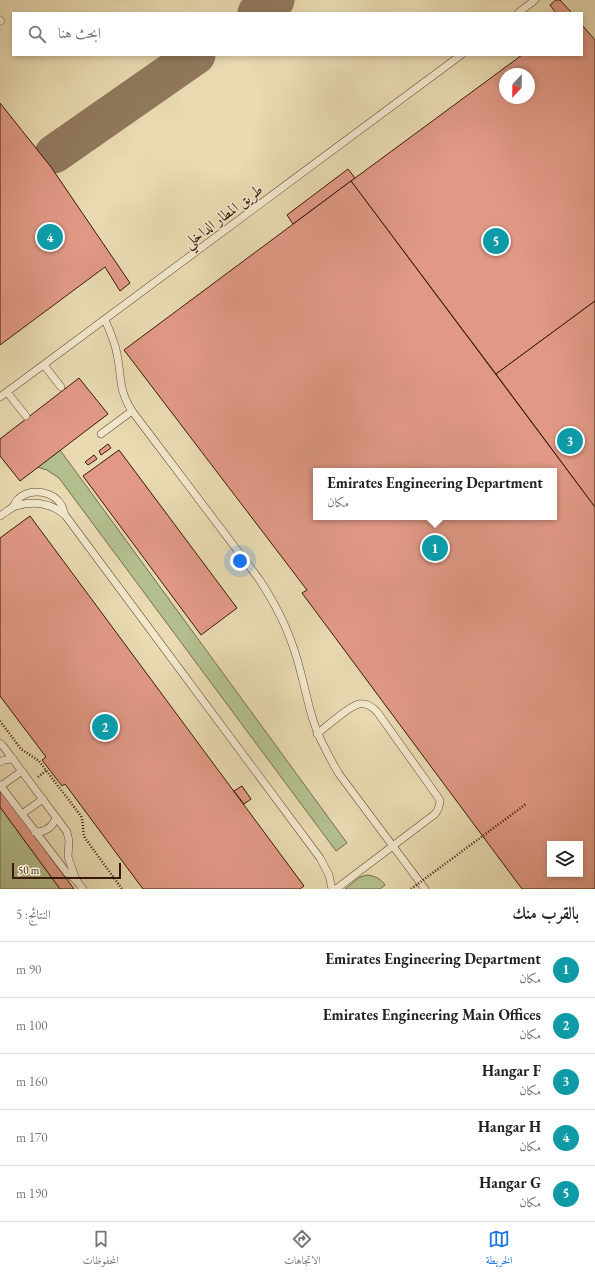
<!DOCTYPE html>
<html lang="ar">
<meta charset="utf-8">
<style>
body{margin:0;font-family:"EB Garamond",Amiri,serif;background:#f2f2f2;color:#222;direction:rtl}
.controls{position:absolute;right:12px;bottom:12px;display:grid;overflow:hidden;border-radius:0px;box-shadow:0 2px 6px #0003}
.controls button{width:36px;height:36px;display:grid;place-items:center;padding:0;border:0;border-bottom:1px solid #e0e0e0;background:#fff;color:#222;font:20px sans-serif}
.compass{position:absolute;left:499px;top:68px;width:36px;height:36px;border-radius:50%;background:#fff;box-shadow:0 2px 6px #0003;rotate:202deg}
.scale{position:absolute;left:12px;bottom:10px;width:109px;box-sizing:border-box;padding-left:4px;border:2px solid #39180a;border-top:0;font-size:11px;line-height:14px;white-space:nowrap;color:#39180a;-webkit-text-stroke:3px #f1e7cc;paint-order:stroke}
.you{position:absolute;left:240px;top:561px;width:14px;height:14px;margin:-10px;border:3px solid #fff;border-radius:50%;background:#1a73e8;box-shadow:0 0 0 6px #1a73e833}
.badge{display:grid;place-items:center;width:26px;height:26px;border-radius:50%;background:#1a73e8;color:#fff;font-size:13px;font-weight:700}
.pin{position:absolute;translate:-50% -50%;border:2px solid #fff;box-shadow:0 1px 4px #0006}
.popup{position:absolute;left:313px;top:468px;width:244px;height:52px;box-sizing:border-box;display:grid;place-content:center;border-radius:0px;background:#fff;filter:drop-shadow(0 1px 3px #0005);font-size:13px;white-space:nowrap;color:#767676}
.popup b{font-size:15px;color:#222}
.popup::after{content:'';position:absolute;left:50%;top:100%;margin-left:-8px;border:8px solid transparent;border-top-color:#fff}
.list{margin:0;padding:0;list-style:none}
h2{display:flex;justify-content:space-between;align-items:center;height:52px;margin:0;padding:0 16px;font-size:17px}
h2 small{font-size:13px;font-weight:400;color:#767676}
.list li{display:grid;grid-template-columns:26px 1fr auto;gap:12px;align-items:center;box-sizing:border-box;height:56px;padding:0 16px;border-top:1px solid #e0e0e0}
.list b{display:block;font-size:15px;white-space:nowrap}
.list p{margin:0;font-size:13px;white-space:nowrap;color:#767676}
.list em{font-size:13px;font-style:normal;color:#767676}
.icon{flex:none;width:22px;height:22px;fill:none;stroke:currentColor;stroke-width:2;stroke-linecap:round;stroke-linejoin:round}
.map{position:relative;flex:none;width:595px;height:889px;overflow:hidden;direction:ltr}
.search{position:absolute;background:#fff;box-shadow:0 2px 6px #0003;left:12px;right:12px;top:12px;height:44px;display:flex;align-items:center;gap:10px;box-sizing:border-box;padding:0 14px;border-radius:0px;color:#767676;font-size:15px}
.sheet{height:332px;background:#fff}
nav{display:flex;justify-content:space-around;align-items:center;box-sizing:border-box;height:56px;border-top:1px solid #e0e0e0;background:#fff;font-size:11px;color:#767676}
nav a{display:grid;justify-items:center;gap:2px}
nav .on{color:#1a73e8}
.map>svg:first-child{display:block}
.green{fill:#b3c08e;stroke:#766c4c}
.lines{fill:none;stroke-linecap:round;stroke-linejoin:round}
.taxiway{stroke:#91795e;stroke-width:39}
.building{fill:#e19986;stroke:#39180a;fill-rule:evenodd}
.service-casing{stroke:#654834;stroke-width:8}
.path{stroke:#39180a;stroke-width:2.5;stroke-dasharray:1 2;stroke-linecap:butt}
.service{stroke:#f1e7cc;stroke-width:7}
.path-bridge{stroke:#39180a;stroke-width:2.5;stroke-dasharray:1 2;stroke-linecap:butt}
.labels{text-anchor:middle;stroke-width:3;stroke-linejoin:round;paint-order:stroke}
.street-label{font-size:15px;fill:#39180a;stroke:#f1e7cc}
</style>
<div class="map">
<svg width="595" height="889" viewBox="0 0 595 889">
<rect width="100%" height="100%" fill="#e9dab1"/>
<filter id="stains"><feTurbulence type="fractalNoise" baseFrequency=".005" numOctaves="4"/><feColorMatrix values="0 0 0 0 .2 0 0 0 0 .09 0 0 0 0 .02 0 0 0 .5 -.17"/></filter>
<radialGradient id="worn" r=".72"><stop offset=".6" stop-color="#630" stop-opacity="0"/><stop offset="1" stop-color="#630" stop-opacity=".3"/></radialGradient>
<g class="green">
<polygon points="60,450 347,843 336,851 59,478 47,470 37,467"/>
<polygon points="0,807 60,889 0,889"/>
<path d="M367,875C375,876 380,878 385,885L380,889H345L360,877Z"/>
</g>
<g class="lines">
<g class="taxiway">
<polyline points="257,13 275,0"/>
<polyline points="54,154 196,55"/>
</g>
</g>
<g class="building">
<polygon points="556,0 560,0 572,13 556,13 550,5"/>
<path d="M582,25L595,40V301L496,374L351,181L522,55H582ZM505,74H529V98H505Z"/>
<polygon points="0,103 51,167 83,214 130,283 120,291 105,267 0,345"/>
<polygon points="348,169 355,178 293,224 287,215"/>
<path d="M351,181L595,507V889H522L302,593L307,590L124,350ZM316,471H554V517H316ZM550,844H580V874H550Z"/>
<polygon points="595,301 595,507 496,374"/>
<polygon points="79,378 108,414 20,481 0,456 0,439"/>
<polygon points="108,444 111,448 101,455 99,451"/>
<polygon points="119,450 237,608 201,635 83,476"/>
<polygon points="94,455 97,459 88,465 85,462"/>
<polygon points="30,516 304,886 300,889 143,889 65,784 62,786 42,760 46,757 0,696 0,538"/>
<polygon points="242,786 251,799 244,804 234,791"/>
<polygon points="0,789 74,889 60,889 0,807"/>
</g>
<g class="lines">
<g class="service-casing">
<g id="service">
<polyline points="518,13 535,0"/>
<polyline points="0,20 1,21"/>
<path d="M105,320C110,331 115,342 117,354C122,378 118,389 132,411L259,579C272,599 283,618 291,641C301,666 305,694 313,720C319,739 329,757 339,774L425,889"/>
<polyline points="44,365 61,387"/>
<polyline points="7,392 26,416"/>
<polyline points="0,397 461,55"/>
<polyline points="101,434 132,411"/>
<path d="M13,507C32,500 49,502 65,515L320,858L329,875L332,889"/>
<path d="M0,516C4,513 9,510 13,507C15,504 16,501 18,499C31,487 54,491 62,506C63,509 64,512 65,515"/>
<path d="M317,734C326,727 349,706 359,704C367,703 373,707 378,713L440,800C440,806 439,809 435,814L336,889"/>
<polyline points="0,743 3,746 67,832 69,841 68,857 76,880"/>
<polyline points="0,762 4,760 13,759"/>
<polyline points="0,785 67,873 76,880 83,889"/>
<polyline points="1,786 22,771"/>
<polyline points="22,814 43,799"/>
<path d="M35,832C46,832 53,827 56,817"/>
</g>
</g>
<g class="path">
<path d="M0,721L21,749L39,761L81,816C84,824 82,831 85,838L122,889"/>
<polyline points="38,777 46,771"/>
</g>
<use href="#service" class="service"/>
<polyline class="path-bridge" points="411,889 526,804"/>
</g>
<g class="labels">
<g class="street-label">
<text transform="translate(223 216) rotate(-37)" y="5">طريق المطار الداخلي</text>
</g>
</g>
<rect width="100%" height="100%" filter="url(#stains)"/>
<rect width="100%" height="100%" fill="url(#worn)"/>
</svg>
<div class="controls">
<button><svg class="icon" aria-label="layers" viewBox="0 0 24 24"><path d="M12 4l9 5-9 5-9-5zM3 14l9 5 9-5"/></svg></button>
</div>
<svg class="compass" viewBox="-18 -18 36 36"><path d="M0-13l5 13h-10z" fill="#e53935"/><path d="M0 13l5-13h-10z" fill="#767676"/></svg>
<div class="scale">50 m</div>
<div class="you"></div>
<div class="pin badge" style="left:435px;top:548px;background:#0f9aa8">1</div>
<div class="popup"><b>Emirates Engineering Department</b>مكان</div>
<div class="pin badge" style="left:105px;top:727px;background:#0f9aa8">2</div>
<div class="pin badge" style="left:570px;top:441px;background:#0f9aa8">3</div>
<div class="pin badge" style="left:50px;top:237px;background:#0f9aa8">4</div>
<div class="pin badge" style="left:496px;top:241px;background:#0f9aa8">5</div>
<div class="search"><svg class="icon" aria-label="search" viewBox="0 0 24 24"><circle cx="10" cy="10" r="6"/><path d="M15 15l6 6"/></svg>ابحث هنا</div>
</div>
<section class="sheet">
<h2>بالقرب منك<small>النتائج: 5</small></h2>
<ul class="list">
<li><span class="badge" style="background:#0f9aa8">1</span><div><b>Emirates Engineering Department</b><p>مكان</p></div><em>90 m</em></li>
<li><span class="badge" style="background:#0f9aa8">2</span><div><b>Emirates Engineering Main Offices</b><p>مكان</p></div><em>100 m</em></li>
<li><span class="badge" style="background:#0f9aa8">3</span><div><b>Hangar F</b><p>مكان</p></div><em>160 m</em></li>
<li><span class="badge" style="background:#0f9aa8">4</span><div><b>Hangar H</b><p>مكان</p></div><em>170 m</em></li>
<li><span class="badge" style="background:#0f9aa8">5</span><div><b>Hangar G</b><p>مكان</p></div><em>190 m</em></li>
</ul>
</section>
<nav>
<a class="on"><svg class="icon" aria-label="map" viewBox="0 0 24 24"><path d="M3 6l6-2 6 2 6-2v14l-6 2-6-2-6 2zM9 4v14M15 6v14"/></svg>الخريطة</a>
<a><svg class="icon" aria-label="directions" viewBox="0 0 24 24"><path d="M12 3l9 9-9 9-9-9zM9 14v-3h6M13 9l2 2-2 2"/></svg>الاتجاهات</a>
<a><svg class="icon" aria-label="saved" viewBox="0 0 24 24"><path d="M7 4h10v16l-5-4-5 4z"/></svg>المحفوظات</a>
</nav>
